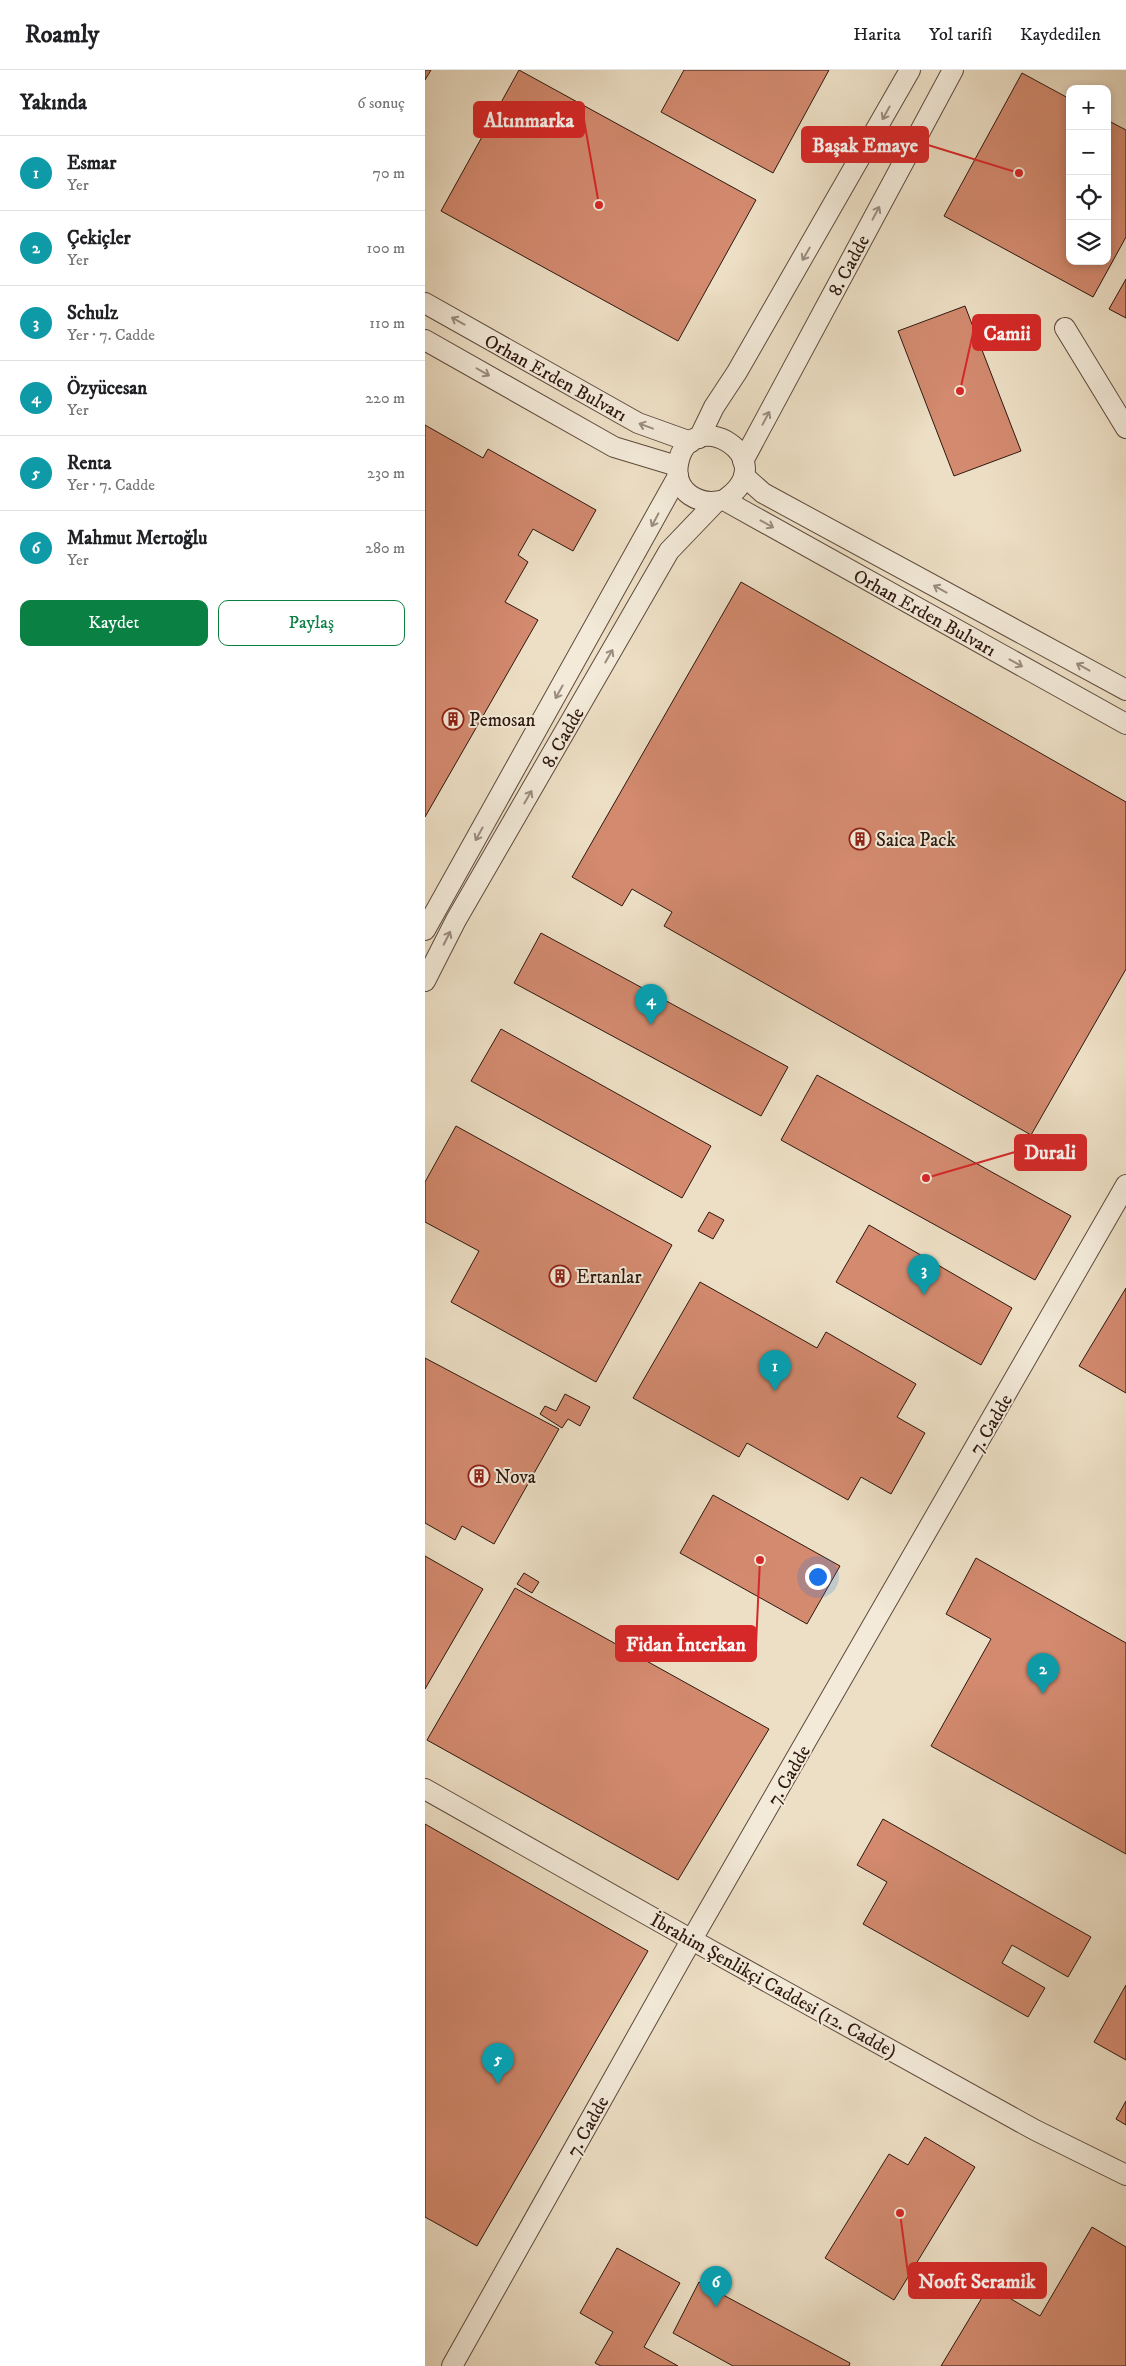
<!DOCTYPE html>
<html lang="tr">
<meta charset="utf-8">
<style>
body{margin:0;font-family:"IM FELL DW Pica",serif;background:#f6f6f6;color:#202124}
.controls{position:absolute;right:15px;top:15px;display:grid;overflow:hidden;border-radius:10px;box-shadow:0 2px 8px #0003}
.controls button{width:45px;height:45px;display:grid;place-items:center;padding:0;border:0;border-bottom:1px solid #e0e0e0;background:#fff;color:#202124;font:25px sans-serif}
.you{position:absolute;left:392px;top:1506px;width:18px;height:18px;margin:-12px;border:4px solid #fff;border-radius:50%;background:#1a73e8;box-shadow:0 0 0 8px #1a73e833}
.badge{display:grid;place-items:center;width:32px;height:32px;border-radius:50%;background:#0b8043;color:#fff;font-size:16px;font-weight:700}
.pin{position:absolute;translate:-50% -41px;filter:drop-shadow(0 1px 2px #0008)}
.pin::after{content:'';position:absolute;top:26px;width:18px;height:15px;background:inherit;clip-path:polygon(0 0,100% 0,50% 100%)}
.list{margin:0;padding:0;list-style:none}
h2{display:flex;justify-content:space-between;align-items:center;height:65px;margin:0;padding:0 20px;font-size:21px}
h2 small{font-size:16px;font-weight:400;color:#757577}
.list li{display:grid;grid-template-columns:32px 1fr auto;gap:15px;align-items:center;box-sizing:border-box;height:75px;padding:0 20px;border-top:1px solid #e0e0e0}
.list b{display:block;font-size:19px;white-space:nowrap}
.list p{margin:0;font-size:16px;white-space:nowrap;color:#757577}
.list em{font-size:16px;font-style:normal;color:#757577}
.actions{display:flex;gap:10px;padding:15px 20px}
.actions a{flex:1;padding:11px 0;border:1px solid #0b8043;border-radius:10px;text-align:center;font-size:18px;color:#0b8043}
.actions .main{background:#0b8043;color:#fff}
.icon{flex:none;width:28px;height:28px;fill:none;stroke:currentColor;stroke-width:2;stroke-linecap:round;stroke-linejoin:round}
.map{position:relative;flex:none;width:701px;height:2296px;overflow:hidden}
header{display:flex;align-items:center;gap:30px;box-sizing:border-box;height:70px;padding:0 25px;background:#fff;border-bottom:1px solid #e0e0e0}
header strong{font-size:24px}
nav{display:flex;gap:28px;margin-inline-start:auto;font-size:18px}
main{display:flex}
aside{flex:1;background:#fff}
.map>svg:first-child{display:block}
.building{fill:#d38a6f;stroke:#2d180e}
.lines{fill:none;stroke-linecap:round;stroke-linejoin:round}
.minor-casing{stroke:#5d4a3c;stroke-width:22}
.minor{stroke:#f3ead9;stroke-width:20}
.oneway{stroke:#9a8c7e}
.labels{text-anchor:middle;stroke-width:4;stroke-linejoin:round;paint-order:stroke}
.street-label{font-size:19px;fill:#2d180e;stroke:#f3ead9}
.poi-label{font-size:19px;fill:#2d180e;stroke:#f3ead9;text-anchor:start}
.leader{fill:none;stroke:#d62828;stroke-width:2}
.callout-dot{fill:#d62828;stroke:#f3ead9;stroke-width:2}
.callout{fill:#d62828;stroke:#d62828;stroke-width:2}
.callout-label{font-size:20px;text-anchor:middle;font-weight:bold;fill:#fff}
</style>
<header>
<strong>Roamly</strong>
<nav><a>Harita</a><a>Yol tarifi</a><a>Kaydedilen</a></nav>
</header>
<main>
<aside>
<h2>Yakında<small>6 sonuç</small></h2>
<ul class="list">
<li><span class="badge" style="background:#0f9aa8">1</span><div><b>Esmar</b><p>Yer</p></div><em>70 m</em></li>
<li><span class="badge" style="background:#0f9aa8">2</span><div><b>Çekiçler</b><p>Yer</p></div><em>100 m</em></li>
<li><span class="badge" style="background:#0f9aa8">3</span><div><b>Schulz</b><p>Yer · 7. Cadde</p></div><em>110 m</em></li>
<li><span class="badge" style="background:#0f9aa8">4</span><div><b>Özyücesan</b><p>Yer</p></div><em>220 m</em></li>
<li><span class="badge" style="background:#0f9aa8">5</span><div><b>Renta</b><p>Yer · 7. Cadde</p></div><em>230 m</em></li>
<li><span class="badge" style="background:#0f9aa8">6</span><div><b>Mahmut Mertoğlu</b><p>Yer</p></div><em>280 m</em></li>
</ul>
<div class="actions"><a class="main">Kaydet</a><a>Paylaş</a></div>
</aside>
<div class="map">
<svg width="701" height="2296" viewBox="0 0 701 2296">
<rect width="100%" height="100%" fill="#eddfc5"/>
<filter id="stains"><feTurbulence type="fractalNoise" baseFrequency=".004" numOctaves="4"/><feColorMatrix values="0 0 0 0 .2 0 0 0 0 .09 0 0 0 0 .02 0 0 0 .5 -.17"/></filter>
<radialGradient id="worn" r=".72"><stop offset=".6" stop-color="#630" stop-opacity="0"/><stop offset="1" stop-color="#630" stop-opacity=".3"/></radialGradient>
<g class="building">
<polygon points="0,0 6,0 0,10"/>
<polygon points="94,0 331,130 253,271 16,141"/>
<polygon points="259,0 404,0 348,103 236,42"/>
<polygon points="597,3 645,29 645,191 682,191 682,50 701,60 701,167 668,227 519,146"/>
<polygon points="701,209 701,248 684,239"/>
<polygon points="540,236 596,381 529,406 473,261"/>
<polygon points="0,355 58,388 63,379 171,440 148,481 108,459 93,485 103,492 80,532 113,550 0,747"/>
<polygon points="316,512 701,732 701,899 606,1065 239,856 247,842 207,819 197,836 147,807"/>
<polygon points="116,863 363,997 336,1046 89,913"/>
<polygon points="76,959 286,1076 257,1128 46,1011"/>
<polygon points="392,1005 646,1146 610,1210 356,1070"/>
<polygon points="31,1056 247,1175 171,1312 26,1232 54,1181 0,1152 0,1112"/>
<polygon points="284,1142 299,1150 288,1169 273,1161"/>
<polygon points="444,1155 587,1238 556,1295 411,1212"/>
<polygon points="275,1212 392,1278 401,1262 491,1314 472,1347 500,1363 466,1424 436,1407 423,1430 322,1373 314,1387 208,1328"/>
<polygon points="701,1218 701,1323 654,1296"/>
<polygon points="0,1288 134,1359 69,1474 37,1456 30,1470 0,1453"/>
<polygon points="140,1324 165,1337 155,1356 143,1349 137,1358 115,1344 120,1336 131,1341"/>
<polygon points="288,1425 415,1496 382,1554 255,1483"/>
<polygon points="0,1486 58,1519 0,1619"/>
<polygon points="551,1488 701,1573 701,1784 506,1676 566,1569 521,1544"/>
<polygon points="99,1503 114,1512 107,1523 92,1514"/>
<polygon points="90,1518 344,1659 253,1810 2,1670"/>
<polygon points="458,1749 666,1867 643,1907 587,1875 577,1893 620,1918 603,1947 438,1854 462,1812 432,1795"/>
<polygon points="0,1754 223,1881 52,2176 0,2147"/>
<polygon points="701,1915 701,1990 669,1972"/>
<polygon points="701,2031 701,2055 691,2049"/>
<polygon points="500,2067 550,2097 469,2230 400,2188 464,2084 483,2095"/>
<polygon points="667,2157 701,2177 701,2296 516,2296 564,2216 615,2246"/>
<polygon points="192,2178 255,2213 219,2277 253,2296 176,2296 170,2293 188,2262 155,2243"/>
<polygon points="274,2212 425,2293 424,2296 308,2296 248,2263"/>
</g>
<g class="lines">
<g class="minor-casing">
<g id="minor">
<polyline points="0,233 213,353 266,372"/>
<polyline points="640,258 701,358"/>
<polyline points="0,270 189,377 252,396"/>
<polyline points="274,368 289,337 312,302 485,0"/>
<polyline points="318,391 528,0"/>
<polyline points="319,406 338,423 701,620"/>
<path d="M299,430C362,388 264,331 253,394C248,422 275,437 299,430L701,654"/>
<polyline points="0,860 253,406"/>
<polyline points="0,911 31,850 244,481 290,433"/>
<polyline points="0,1719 267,1870 610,2060 701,2105"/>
<polyline points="27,2296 259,1883 701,1115"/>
</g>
</g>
<use href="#minor" class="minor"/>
</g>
<defs><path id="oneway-shaft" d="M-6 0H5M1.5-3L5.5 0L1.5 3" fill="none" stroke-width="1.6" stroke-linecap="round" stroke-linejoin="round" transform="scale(1.25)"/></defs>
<g class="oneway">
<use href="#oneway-shaft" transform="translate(461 43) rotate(119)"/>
<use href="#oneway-shaft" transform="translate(451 143) rotate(-62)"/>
<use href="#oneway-shaft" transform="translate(381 184) rotate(120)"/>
<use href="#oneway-shaft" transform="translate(33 251) rotate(-151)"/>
<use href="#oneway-shaft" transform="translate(58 302) rotate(30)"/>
<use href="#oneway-shaft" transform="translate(341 348) rotate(-62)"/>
<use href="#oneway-shaft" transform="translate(221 356) rotate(-160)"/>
<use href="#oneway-shaft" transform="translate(230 450) rotate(118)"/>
<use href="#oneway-shaft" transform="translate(342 454) rotate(29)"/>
<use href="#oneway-shaft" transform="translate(515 519) rotate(-151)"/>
<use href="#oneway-shaft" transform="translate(184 586) rotate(-60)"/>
<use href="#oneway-shaft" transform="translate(591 593) rotate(29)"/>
<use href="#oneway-shaft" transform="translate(658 597) rotate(-151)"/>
<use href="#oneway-shaft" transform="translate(134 622) rotate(119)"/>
<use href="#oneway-shaft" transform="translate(103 727) rotate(-60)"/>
<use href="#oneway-shaft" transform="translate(54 764) rotate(119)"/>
<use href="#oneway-shaft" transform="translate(22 868) rotate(-63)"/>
</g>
<defs>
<g id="building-ring" transform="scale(1.125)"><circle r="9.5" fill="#f3ead9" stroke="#8f2418" stroke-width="1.5"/><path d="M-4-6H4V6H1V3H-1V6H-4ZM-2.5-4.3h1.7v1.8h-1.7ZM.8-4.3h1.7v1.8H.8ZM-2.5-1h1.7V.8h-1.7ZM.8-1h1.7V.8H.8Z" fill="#8f2418"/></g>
</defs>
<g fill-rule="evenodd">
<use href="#building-ring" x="28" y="649"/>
<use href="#building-ring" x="435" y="769"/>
<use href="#building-ring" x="135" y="1206"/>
<use href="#building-ring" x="54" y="1406"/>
</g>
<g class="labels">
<g class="street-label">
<text transform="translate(423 195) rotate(-62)" y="7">8. Cadde</text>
<text transform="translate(131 307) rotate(29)" y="7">Orhan Erden Bulvarı</text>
<text transform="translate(500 542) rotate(29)" y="7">Orhan Erden Bulvarı</text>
<text transform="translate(137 667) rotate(-60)" y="7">8. Cadde</text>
<text transform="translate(565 1354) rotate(-60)" y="7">7. Cadde</text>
<text transform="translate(363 1705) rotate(-60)" y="7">7. Cadde</text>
<text transform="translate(349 1915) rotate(29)" y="7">İbrahim Şenlikçi Caddesi (12. Cadde)</text>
<text transform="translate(162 2056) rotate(-61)" y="7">7. Cadde</text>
</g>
<g class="poi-label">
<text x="44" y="656">Pemosan</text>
<text x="451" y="776">Saica Pack</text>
<text x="151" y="1213">Ertanlar</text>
<text x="70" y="1413">Nova</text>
</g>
</g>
<path class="leader" d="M174 135L159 50M594 103L503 75M535 321L548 263M501 1108L590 1082M335 1490L331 1574M475 2143L484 2211"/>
<g class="callout-dot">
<circle cx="174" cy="135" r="5"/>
<circle cx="594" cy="103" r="5"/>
<circle cx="535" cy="321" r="5"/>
<circle cx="501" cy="1108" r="5"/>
<circle cx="335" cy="1490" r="5"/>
<circle cx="475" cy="2143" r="5"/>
</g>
<g class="callout">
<rect x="49" y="32" width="110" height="35" rx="5"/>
<rect x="377" y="57" width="126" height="35" rx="5"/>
<rect x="548" y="245" width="67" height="35" rx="5"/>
<rect x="590" y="1065" width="71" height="35" rx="5"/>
<rect x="191" y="1556" width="140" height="35" rx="5"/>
<rect x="484" y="2193" width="137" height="35" rx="5"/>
</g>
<g class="callout-label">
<text x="104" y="57">Altınmarka</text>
<text x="440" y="82">Başak Emaye</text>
<text x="582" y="270">Camii</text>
<text x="625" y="1089">Durali</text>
<text x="261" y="1581">Fidan İnterkan</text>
<text x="552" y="2218">Nooft Seramik</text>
</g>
<rect width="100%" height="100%" filter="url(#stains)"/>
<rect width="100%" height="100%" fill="url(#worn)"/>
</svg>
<div class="controls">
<button>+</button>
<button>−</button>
<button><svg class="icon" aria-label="locate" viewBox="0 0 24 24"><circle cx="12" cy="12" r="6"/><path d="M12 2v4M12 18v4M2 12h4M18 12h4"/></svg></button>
<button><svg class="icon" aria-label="layers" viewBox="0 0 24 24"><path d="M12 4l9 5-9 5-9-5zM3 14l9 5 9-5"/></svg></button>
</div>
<div class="you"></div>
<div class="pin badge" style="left:350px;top:1321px;background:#0f9aa8">1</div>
<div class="pin badge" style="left:618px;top:1624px;background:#0f9aa8">2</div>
<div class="pin badge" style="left:499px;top:1225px;background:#0f9aa8">3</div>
<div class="pin badge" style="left:226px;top:955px;background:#0f9aa8">4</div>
<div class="pin badge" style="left:73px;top:2014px;background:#0f9aa8">5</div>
<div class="pin badge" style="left:291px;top:2237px;background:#0f9aa8">6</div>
</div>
</main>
